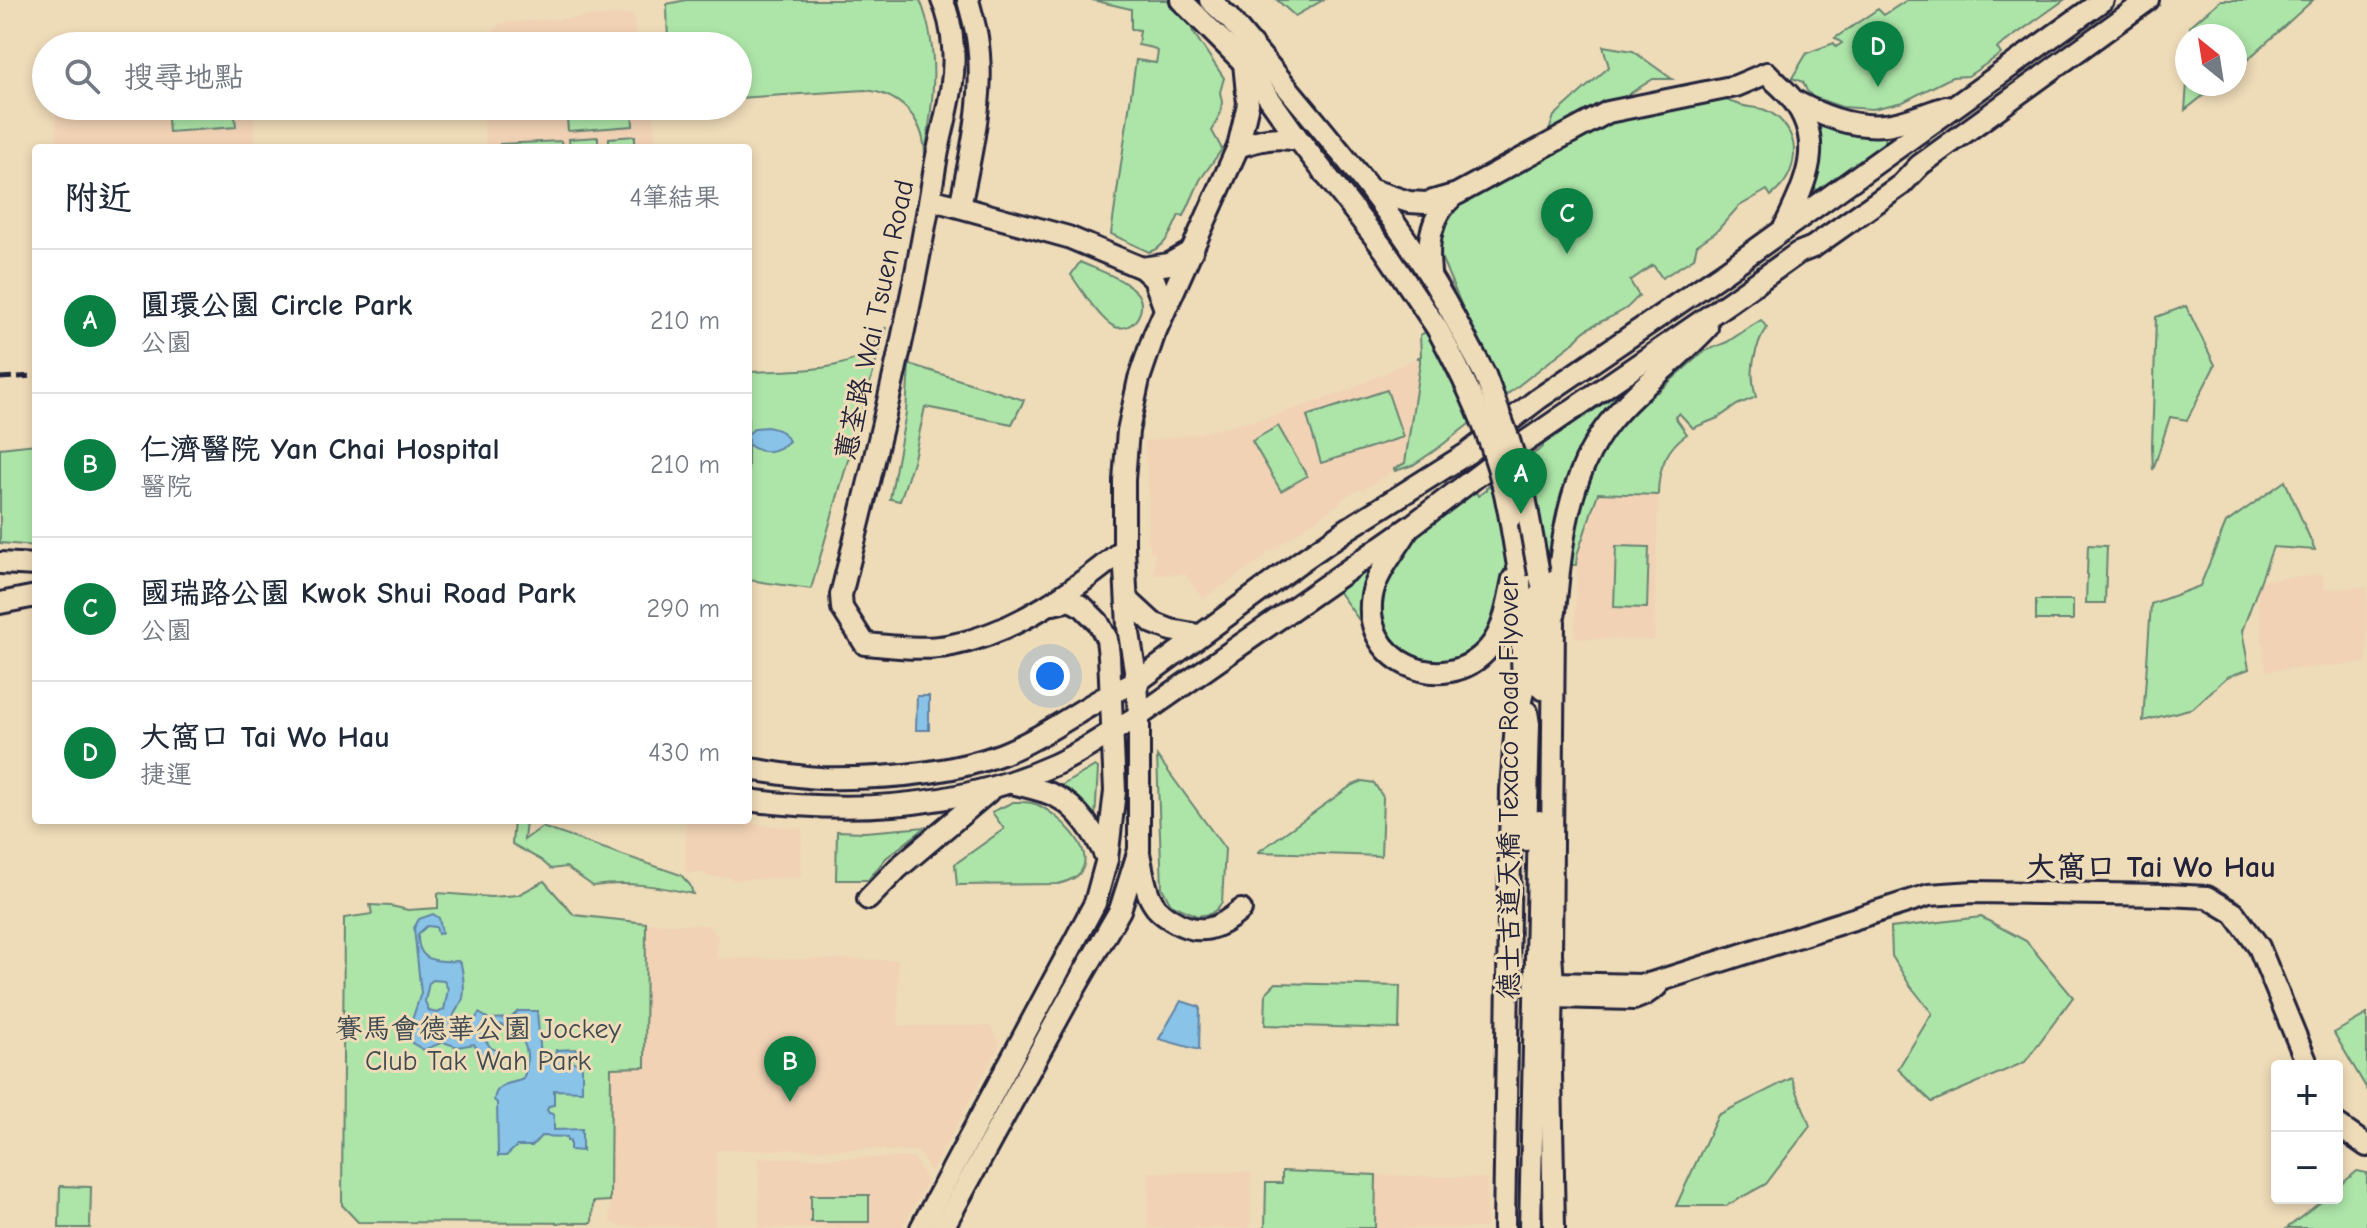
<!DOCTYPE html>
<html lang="zh-TW">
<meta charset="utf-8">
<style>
body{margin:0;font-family:"Comic Neue","LXGW WenKai TC",sans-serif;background:#f6f6f7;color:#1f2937}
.controls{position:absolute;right:24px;bottom:24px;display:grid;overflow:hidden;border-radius:8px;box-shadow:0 4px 12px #0003}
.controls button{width:72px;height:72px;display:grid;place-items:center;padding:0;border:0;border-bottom:2px solid #e0e1e3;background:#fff;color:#1f2937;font:40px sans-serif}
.compass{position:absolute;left:2175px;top:24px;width:72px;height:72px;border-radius:50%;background:#fff;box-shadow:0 4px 12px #0003;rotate:330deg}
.you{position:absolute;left:1050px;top:676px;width:28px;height:28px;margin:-20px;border:6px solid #fff;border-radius:50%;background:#1a73e8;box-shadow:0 0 0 12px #1a73e833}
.badge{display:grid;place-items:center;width:52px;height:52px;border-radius:50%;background:#0b8043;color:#fff;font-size:26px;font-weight:700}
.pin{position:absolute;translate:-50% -66px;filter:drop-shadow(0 2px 4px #0008)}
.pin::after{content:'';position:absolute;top:42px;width:28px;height:24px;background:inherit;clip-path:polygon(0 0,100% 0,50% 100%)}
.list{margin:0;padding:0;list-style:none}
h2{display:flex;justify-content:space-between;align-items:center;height:104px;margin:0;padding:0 32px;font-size:34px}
h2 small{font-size:26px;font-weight:400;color:#747a83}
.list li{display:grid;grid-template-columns:52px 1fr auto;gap:24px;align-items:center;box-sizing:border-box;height:144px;padding:0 32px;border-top:2px solid #e0e1e3}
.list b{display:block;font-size:30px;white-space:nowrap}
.list p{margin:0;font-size:26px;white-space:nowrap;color:#747a83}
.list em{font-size:26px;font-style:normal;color:#747a83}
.icon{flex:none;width:44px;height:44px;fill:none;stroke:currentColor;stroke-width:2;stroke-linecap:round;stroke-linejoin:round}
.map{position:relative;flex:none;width:2367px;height:1228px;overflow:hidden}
.search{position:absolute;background:#fff;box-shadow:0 4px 12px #0003;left:32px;top:32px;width:720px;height:88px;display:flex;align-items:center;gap:20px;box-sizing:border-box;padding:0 28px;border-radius:44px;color:#747a83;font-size:30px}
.panel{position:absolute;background:#fff;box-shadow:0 4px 12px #0003;left:32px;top:144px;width:720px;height:680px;border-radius:8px}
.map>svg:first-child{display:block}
.built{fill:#f1d2b5}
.green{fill:#ade5a8;stroke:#688472;stroke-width:2}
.water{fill:#89c3e8;stroke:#6083a3;stroke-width:2;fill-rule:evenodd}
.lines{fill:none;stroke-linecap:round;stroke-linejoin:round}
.major-casing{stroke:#22223b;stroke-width:26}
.major{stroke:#eedbb8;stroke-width:20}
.rail{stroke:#22223b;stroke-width:5;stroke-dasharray:12 6;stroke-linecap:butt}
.major-bridge-casing{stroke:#22223b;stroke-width:26;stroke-linecap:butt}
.major-bridge{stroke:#eedbb8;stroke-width:20}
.labels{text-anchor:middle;stroke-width:6;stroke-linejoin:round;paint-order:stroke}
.street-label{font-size:28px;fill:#22223b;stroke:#eedbb8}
.park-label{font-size:28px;fill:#3e4951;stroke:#eedbb8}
.neighbourhood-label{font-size:30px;font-weight:bold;fill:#22223b;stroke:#eedbb8}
</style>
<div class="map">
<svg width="2367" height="1228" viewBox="0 0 2367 1228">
<rect width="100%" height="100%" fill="#eedbb8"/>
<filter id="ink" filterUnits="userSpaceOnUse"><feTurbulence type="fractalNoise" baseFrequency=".0125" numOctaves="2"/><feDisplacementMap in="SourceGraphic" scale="16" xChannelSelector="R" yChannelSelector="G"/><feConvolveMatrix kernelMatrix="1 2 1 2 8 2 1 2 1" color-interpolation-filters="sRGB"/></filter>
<g filter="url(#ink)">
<g class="built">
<polygon points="634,14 636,46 481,46 501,23"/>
<polygon points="55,106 253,106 256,143 179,148 58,148"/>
<polygon points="483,106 648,106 653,111 656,148 486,148"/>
<polygon points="1417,358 1420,358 1405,463 1363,490 1359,489 1341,499 1341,502 1270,552 1268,550 1265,551 1267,555 1203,599 1185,574 1154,575 1155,552 1150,552 1150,543 1146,539 1149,536 1149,489 1144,441 1198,434 1274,416 1345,392"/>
<polygon points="1598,493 1658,495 1654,640 1575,638 1577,555"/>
<polygon points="2322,574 2324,589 2367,587 2367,663 2266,671 2256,582"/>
<polygon points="686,820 719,820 802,829 801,877 732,880 731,877 707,877 706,873 686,873"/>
<polygon points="646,923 707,925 717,935 717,958 898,960 898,1026 990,1026 1000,1044 931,1172 918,1151 885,1151 885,1149 716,1150 715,1226 616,1226 616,1223 610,1223 611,1067 645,1066"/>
<polygon points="759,1158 914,1158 927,1181 902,1228 759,1228"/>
<polygon points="1149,1172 1251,1172 1250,1228 1148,1228"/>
<polygon points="1376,1175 1487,1178 1486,1228 1375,1228"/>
</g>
<g class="green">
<path d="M686,0H920C941,52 933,102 925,155C924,119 901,94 865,90L738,98V46H668L667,4Z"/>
<path d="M1092,0H1167L1188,17L1193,32L1224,78L1220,92L1222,102L1220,114L1212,131L1222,149L1200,180L1184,216L1179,215C1172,230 1167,247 1149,252L1111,234L1136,60L1156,63L1158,52L1153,48L1138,45L1140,30L1131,29V9Z"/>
<polygon points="1277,0 1323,0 1295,16"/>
<polygon points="1907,0 2064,0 1997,48 2001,54 1968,76 1952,77 1903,102 1873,109 1842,107 1813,97 1807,91 1803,82 1792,78 1807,53 1834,43 1836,47 1842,43 1835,38 1878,9 1884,15"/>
<polygon points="2221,0 2313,0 2235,71 2235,36 2190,36 2190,26"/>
<polygon points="1603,46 1633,51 1672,79 1653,79 1618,101 1548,134 1554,116 1609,67"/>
<polygon points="2187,84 2218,84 2185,110"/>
<path d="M1712,94C1721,98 1731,103 1741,105C1749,108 1757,107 1765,110C1783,117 1795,136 1794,154C1793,172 1784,186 1771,196L1767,190L1738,207L1716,232L1697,245L1694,258L1662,278L1653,265L1630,281L1639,296C1634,300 1630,306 1625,309C1606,322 1587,323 1572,344L1437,449L1413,465L1395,471L1394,469L1405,463L1420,363V358H1417L1421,356L1420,335L1464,311L1438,250V233L1452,207L1631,102Z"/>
<polygon points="167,106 234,106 236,127 169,132"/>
<polygon points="566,106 632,106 633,126 568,131"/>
<polygon points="1820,126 1851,133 1884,132 1886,142 1822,189 1816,190 1812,182 1817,129"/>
<polygon points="635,136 635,148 609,148 609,138"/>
<polygon points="598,137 598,148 570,148 569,139"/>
<polygon points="561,141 562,148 501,148 500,144"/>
<path d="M1080,262C1097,270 1121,277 1135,291C1150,305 1135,333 1115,327C1101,322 1080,287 1071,275Z"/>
<polygon points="2186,306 2215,365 2187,420 2170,417 2153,470 2152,446 2156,317"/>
<path d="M1761,320L1767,328C1753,349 1749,373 1756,397L1737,405L1718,418L1693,428L1679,413L1675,417L1687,434C1666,448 1658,471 1658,495L1598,493L1577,555L1576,565L1551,564L1504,570C1504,594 1501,621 1485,640C1451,679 1382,661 1382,605C1382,586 1392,570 1402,555C1406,550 1412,546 1414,541C1416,536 1416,528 1417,523L1472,484L1478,496L1486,490V488L1543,447L1541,421L1583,418L1645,374L1658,392L1703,352L1727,342Z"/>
<path d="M886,327L811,589L748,580V372C781,370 841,373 867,352C875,346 880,336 886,327Z"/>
<polygon points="909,364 1024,400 1012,424 925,407 914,458 900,501 890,499 906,413"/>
<polygon points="1387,390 1403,437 1321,463 1307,416"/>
<polygon points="1278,426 1307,476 1281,491 1252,441"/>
<polygon points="36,444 36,546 0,543 0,448"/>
<polygon points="2285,481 2315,550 2273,547 2242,631 2249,669 2227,677 2193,708 2143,721 2151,604 2200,586 2226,523"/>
<polygon points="2088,545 2107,546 2105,603 2086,603"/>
<polygon points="1616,546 1649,547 1647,608 1614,607"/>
<polygon points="1384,558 1372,638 1338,591"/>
<rect x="2036" y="600" width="37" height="20"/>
<polygon points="1157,756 1225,849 1222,902 1217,909 1210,914 1197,916 1171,904 1162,888"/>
<polygon points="1095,766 1098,768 1095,821 1059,787"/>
<polygon points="1363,781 1374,783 1383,797 1381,856 1258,852 1351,786"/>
<path d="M1013,802C1021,802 1031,801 1038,805C1057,814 1098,849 1080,873C1075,879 1066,882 1058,884L957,885L955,864L1004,829L992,812Z"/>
<path d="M514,820H526L524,840L542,827L681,875L690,885L693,894C658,886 628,881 593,886L566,867L551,869L541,860L512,844Z"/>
<polygon points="926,827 886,858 868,880 836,880 837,831 865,832"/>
<polygon points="544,881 574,915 646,923 645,1067 611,1068 610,1201 593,1202 592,1223 358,1222 342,1205 344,918 372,914 370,905 391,906 408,910 438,908 438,893 491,897 518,895"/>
<polygon points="1981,917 2026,941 2073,997 2025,1062 1932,1102 1898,1069 1932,1013 1909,984 1892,956 1891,928"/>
<polygon points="1276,983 1400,986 1399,1029 1265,1025 1266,993"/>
<polygon points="2367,1014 2367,1089 2334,1033"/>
<polygon points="1792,1078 1810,1126 1766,1184 1726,1206 1676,1206 1718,1115"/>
<polygon points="1282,1171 1376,1175 1375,1228 1265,1228 1266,1183 1282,1183"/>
<polygon points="2357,1171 2367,1173 2367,1228 2287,1228 2326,1198 2337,1198 2337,1188"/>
<polygon points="60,1186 91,1187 90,1228 59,1228"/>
<rect x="811" y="1195" width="58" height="27"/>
</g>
<g class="water">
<path d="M767,427C778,429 784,431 789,441C777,453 761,455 748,444V434L755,428Z"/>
<polygon points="917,696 929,696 929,730 916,730"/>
<path d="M433,914L439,918L442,933L438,934L436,927L427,926L418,934C417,962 436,962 458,961L461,964C463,974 465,988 463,998C459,1012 443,1017 463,1031L470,1028L479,1013L489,1019L511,1018L518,1011H537L541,1056H555L556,1050L577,1049L571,1060L582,1067V1091L554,1090V1105L549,1106L547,1110L549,1113L554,1114V1130L582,1129V1151L570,1150V1141H567V1137L541,1136L532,1146H517L506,1156H498L497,1103L494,1100C497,1081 510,1085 523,1079C534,1051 522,1022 490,1025L486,1041L491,1048L499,1051L497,1057L486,1064L474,1044L458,1047L443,1042L424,1050L412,1043L409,1029L421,993L414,928L419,919ZM433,980L444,981L448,989L444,1010L437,1013L429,1011L425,1001L429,983Z"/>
<polygon points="1181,1001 1200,1007 1199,1050 1159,1039"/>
</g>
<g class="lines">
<g class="major-casing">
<g id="major">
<path d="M942,0C948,13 952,32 953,47C957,87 941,128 935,167C912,311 876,454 841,595L842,608L865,644C893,646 924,651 952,645C1017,632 1074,590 1124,549"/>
<polyline points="1181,0 1244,63 1299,140 1384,249 1437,328"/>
<path d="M1210,0L1229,18C1309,115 1394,207 1454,317"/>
<path d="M1793,100C1821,116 1852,128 1885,125C1905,123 1926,113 1946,107"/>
<path d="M1238,147C1259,139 1276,136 1299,140"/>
<path d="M1372,190L1409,202L1426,203L1457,194L1608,112L1736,86L1767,73C1775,82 1786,90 1793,100C1826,143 1805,184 1785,226"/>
<polyline points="930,199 1068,237 1142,268 1154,279 1165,309"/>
<path d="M960,207C971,153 986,92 977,37C975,25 971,12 968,0"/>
<polyline points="1142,268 1169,264 1192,251"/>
<path d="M1430,272C1427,243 1430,217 1453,196"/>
<path d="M1406,533C1395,551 1379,570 1373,591C1356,660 1444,701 1489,648C1505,629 1508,602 1513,579"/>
<polyline points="0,563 36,565"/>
<polyline points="1539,574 1554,622 1551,954 1553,983 1551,1072 1554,1228"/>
<polyline points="1539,594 1538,621 1542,689"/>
<polyline points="1127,599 1153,623 1171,630 1198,635"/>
<polyline points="0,603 36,596"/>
<path d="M1555,612C1561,547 1567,476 1609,423C1637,388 1676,362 1707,328"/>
<path d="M748,769C772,772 797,777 821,778C880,779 947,775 1002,754C1050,735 1089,701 1137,682L1300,562L1349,528L1468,453L1538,399L1726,271L2103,0"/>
<path d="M1012,783C1026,787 1041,789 1055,796C1079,807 1097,837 1107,859"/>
<path d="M748,800C852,814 958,808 1054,765C1084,752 1110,731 1139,716L1411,526L1493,464L1731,301L1798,253L1813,247L1901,185L1920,165L2148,0"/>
<polyline points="1526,840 1529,724 1527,712"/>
<path d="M1139,854C1143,870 1144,889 1153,903C1157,910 1165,916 1172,920C1199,937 1219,929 1241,910"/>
<polyline points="868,899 898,868 988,792"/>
<polyline points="1553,983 1643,985 1652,983 1929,895 1974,892 2167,895 2207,897 2234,913 2259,947 2308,1066"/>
<polyline points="1553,997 1634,999 1644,995 1657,986"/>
<polyline points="2337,1125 2367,1146"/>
<polyline points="921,1228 1095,903 1107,859 1115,791 1109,656 1107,639 1098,622 1083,607 1070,600 1053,604"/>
<polyline points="943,1228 1068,1000 1120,910 1139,850 1139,716 1137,682 1128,627 1124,549 1124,480 1128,431 1139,379 1154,335 1238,147 1248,104 1244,63"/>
<polyline points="1504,1228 1511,790 1516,723 1523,691 1520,578 1510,518"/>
<polyline points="1530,1228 1539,821"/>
</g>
</g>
<use href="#major" class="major"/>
<polyline class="rail" points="0,378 36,376"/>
<g class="major-bridge-casing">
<g id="major-bridge">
<polyline points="1454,317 1485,375 1508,437 1523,486 1539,574"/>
<path d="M1437,328C1470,389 1498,448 1510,518"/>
</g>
</g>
<use href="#major-bridge" class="major-bridge"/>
</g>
</g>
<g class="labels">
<g class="street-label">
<text transform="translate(874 320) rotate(-78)" y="10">蕙荃路 Wai Tsuen Road</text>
<text transform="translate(1508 788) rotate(-90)" y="10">德士古道天橋 Texaco Road Flyover</text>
</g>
<g class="park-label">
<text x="478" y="1038">賽馬會德華公園 Jockey<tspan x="478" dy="32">Club Tak Wah Park</tspan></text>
</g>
<g class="neighbourhood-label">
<text x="2151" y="877">大窩口 Tai Wo Hau</text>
</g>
</g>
</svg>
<div class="controls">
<button>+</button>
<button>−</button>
</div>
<svg class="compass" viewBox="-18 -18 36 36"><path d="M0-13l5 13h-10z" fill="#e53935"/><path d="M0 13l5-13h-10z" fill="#747a83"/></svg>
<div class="you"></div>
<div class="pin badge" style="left:1521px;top:514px">A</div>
<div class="pin badge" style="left:790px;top:1102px">B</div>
<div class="pin badge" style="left:1567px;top:254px">C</div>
<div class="pin badge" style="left:1878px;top:87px">D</div>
<div class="search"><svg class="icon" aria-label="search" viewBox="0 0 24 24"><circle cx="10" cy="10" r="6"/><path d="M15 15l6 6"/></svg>搜尋地點</div>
<section class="panel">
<h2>附近<small>4筆結果</small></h2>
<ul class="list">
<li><span class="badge">A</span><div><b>圓環公園 Circle Park</b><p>公園</p></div><em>210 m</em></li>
<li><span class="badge">B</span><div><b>仁濟醫院 Yan Chai Hospital</b><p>醫院</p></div><em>210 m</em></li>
<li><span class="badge">C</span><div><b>國瑞路公園 Kwok Shui Road Park</b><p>公園</p></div><em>290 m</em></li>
<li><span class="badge">D</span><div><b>大窩口 Tai Wo Hau</b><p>捷運</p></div><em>430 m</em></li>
</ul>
</section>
</div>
